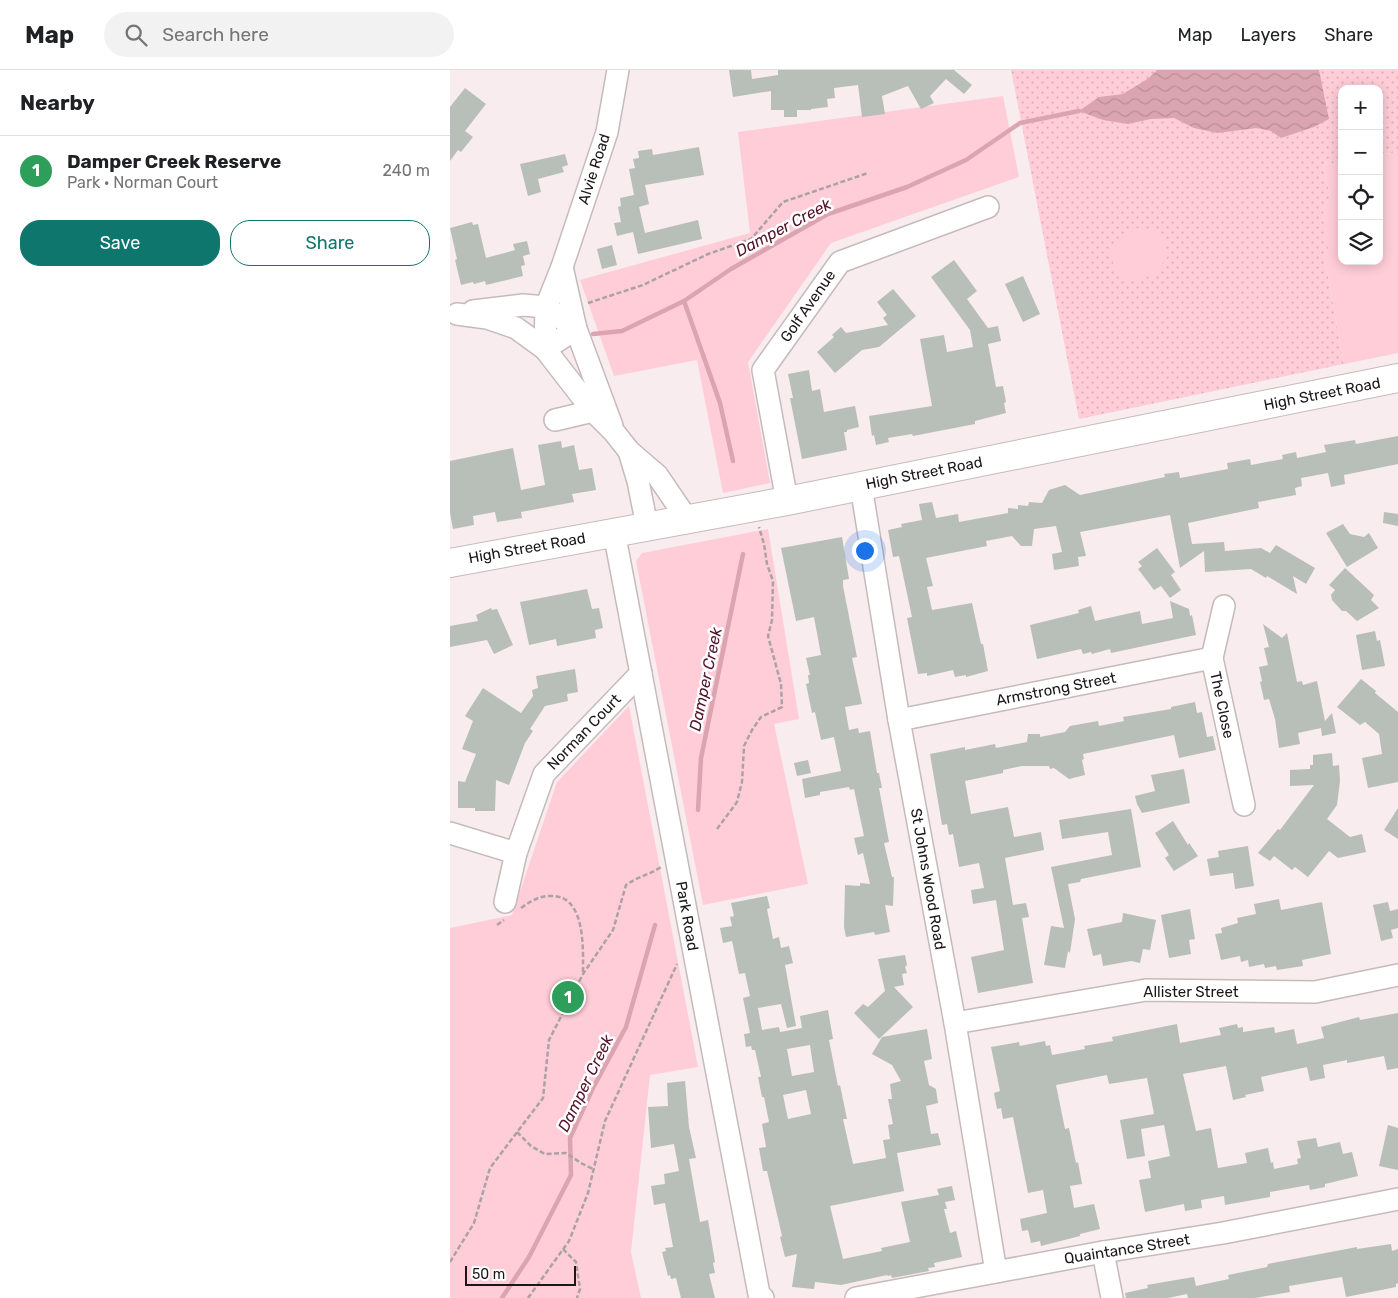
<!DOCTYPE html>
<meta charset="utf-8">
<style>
body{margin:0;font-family:Rubik,sans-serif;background:#f2f2f2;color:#202124}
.controls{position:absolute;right:15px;top:15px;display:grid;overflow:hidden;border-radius:10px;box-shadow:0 2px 12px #0003}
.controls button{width:45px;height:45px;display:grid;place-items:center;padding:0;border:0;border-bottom:1px solid #e0e0e0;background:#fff;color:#202124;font:25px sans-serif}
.scale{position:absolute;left:15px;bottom:12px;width:111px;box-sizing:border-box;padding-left:5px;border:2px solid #1b1718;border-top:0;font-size:14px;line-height:18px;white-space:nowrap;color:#1b1718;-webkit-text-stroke:4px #fff;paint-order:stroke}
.you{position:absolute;left:414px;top:480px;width:18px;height:18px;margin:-12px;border:4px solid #fff;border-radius:50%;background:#1a73e8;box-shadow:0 0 0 8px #1a73e833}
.badge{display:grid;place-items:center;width:32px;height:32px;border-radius:50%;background:#0f766e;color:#fff;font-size:16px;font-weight:700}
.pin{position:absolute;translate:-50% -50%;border:2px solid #fff;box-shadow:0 1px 5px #0006}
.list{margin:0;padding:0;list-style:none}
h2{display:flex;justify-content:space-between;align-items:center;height:65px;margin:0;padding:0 20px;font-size:21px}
h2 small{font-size:16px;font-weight:400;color:#757577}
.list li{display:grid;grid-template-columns:32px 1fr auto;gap:15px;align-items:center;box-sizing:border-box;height:70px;padding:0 20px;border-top:1px solid #e0e0e0}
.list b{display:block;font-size:19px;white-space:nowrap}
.list p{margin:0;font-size:16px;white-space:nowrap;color:#757577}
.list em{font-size:16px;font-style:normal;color:#757577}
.actions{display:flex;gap:10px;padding:15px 20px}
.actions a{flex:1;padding:11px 0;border:1px solid #0f766e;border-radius:20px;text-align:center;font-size:18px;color:#0f766e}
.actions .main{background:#0f766e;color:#fff}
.icon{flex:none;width:28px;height:28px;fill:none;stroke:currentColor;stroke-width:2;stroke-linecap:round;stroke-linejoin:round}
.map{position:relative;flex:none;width:948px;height:1228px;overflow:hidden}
header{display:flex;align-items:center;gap:30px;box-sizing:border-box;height:70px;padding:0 25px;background:#fff;border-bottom:1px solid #e0e0e0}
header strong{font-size:24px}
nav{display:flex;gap:28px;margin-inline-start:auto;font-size:18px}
.search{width:350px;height:45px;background:#f2f2f2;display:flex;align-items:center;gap:12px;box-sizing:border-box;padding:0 18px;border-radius:28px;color:#757577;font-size:19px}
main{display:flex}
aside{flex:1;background:#fff}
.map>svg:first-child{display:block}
.grass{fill:url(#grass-dots)}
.park{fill:#ffcdd8}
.water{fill:url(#water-waves)}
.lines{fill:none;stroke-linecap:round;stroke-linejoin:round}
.stream{stroke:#daa5b1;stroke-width:4.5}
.building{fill:#b8bfb8;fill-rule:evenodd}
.minor-casing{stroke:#c5babc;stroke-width:24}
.major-casing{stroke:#c5babc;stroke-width:30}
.path{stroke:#aba2a3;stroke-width:2.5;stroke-dasharray:5 2.5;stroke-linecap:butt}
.minor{stroke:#fff;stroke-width:21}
.major{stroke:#fff;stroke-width:28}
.labels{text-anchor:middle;stroke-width:5;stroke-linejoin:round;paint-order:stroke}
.street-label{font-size:15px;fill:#1b1718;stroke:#fff}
.water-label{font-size:16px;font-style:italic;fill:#53142b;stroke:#fff}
</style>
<header>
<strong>Map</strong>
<div class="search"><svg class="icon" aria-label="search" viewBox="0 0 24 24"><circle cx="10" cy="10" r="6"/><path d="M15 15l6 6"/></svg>Search here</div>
<nav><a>Map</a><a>Layers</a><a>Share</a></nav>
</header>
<main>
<aside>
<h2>Nearby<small></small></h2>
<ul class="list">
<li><span class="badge" style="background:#2e9e5b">1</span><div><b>Damper Creek Reserve</b><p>Park · Norman Court</p></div><em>240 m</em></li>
</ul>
<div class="actions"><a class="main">Save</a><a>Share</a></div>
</aside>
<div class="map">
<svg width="948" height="1228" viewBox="0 0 948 1228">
<defs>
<pattern id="grass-dots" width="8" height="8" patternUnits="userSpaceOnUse" patternTransform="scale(1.25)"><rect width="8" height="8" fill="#ffcdd8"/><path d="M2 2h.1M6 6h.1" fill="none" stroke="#daafb9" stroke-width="1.8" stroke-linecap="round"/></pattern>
<pattern id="water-waves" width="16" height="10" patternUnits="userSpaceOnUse" patternTransform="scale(1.25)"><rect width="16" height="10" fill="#daa5b1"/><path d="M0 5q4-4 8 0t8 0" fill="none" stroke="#ba8d98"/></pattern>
</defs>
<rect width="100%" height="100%" fill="#f8ecee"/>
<polygon class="grass" points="561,0 948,0 948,82 929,85 929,19 892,19 892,92 873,95 880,127 873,140 879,180 874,184 894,294 629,349"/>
<g class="park">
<polygon points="553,26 569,107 381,173 298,292 320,413 273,423 247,290 164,306 130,210 300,163 288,62"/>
<polygon points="948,82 948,283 894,294 874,184 878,180 873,140 880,127 873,95 892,92 892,191 929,191 929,85"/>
<path d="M690,157C713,162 713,165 718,186L703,206L680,210L667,205L660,183C668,170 677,164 690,157Z"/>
<polygon points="318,459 349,649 324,654 358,814 253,835 186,491 192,483"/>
<polygon points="179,636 248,997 200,1005 181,1182 191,1228 0,1228 0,858 62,845 107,712"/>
</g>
<polygon class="water" points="707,0 869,0 879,49 864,57 831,68 821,61 807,58 767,63 744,58 724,48 701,49 678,54 653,50 629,41 649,27 673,24 699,8"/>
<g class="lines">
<g class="stream">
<polyline points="143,264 172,261 234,231"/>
<polyline points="283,391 270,333 234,231 281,199 378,144 457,117 516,90 570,53 629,41"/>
<polyline points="248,740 251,688 293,484"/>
<polyline points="52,1228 79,1187 121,1105 120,1068 143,1018 176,957 205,855"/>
</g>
</g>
<g class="building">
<polygon points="279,0 301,0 302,9 328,5 328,0 504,0 522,15 514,24 496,9 480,26 484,33 471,39 458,16 432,26 435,44 412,47 408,15 384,18 385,28 377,29 378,37 361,39 361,40 347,40 347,47 334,47 334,40 321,40 321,21 283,27"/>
<polygon points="15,18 36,34 15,61 23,67 11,82 8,80 0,91 0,37"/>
<polygon points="249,77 254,105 195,115 199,134 189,137 195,163 248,150 252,169 188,184 183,162 167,166 164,153 171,152 168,137 171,136 170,128 184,125 179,99 185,98 183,89 189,88 188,81 202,79 203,85"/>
<polygon points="115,84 118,95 112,97 114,102 88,109 91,122 78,126 70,94"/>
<polygon points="22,152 23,155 28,154 36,188 65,180 63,174 77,171 80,184 73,186 75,195 71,196 73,206 36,215 35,211 24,214 23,212 11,215 5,190 7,189 0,158"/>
<polygon points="162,175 167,195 152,199 147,179"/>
<polygon points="504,190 527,221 517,229 538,258 548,256 551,271 538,274 546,317 553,316 556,332 554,333 556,343 525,351 525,354 463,366 462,364 438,368 439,372 426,375 424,365 422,366 419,346 482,336 470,269 494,265 497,282 523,277 520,260 481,207"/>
<polygon points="573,206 590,244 573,252 555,214"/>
<polygon points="443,219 466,246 429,277 412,280 385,303 367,282 384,267 382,265 391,257 396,263 438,255 433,248 437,245 427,232"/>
<polygon points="359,300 362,321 370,319 374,342 405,336 409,357 397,360 397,362 394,362 397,380 352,389 340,328 343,328 338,304"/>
<polygon points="948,366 948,394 894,405 895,414 881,417 878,403 851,408 852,416 845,418 846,425 808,432 809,438 738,453 742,474 774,472 775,481 811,478 820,483 826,475 865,498 856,514 843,506 847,524 817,506 816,508 801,499 755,502 754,481 730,498 720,445 630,462 636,486 628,487 629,496 604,500 602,484 612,482 606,456 584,459 582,476 571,476 562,466 536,471 537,476 476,488 483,516 477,517 482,540 522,533 531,574 533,574 538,601 516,607 516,605 505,607 503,600 477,606 477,603 468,604 457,548 462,547 449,486 443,487 438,460 452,457 451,454 472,450 469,434 482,432 486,448 508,444 509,452 558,443 558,438 568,439 568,435 578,436 579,432 592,433 599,420 615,415 630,425 715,407 714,404 729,402 730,408 778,399 777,393 800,389 801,395 833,389 832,385 846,382 847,388 876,382 874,375 905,370 906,374"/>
<polygon points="111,371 112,378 124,375 129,400 142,398 146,420 122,424 124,432 71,442 72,448 47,452 45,442 23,446 24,455 3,459 0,443 0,391 63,378 71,420 95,415 88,375"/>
<polygon points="934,442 948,444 948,456 933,453"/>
<polygon points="893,454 900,464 914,467 919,463 928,478 897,497 876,463"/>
<polygon points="392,467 399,509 393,510 393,516 407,587 402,588 412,634 395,637 399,660 408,658 409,663 420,661 427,703 429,703 432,718 429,718 439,772 434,773 442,807 444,807 443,836 435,835 440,862 425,865 424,862 396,867 394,857 395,815 410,816 410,813 420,814 413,783 408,785 404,768 414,766 404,719 400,720 399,717 370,722 370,725 355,728 352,709 391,701 384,667 371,670 365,642 362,643 356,614 359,613 358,605 360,605 356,588 371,585 364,547 346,551 331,478"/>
<polygon points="707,478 725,502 721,505 731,520 720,528 711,516 704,520 688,499 692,496 688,492"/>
<polygon points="895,498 924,525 921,530 929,538 907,551 896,541 892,541 882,530 881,525 885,520 879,515"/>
<polygon points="137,519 142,539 149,538 153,558 145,560 146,568 107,576 106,569 79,575 70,532"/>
<polygon points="720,531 739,539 740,546 742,545 746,565 661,583 660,579 642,584 641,582 633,584 631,579 587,589 580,555 629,543 628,540 641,536 645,551 690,541 692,554 723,548"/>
<polygon points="41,538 42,540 47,539 63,575 44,584 37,570 0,577 0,556 28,551 26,545"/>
<polygon points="813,554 832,568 837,563 847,612 852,611 853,615 867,611 875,651 882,643 886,663 872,666 871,658 848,663 850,674 829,678 825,649 819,629 814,630 810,612 812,611 809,597 818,595 814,578 819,577"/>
<polygon points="925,561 927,571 930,570 935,596 912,600 906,565"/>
<polygon points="125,599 128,622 117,624 118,631 95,636 80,659 83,661 75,673 59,715 46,710 45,741 25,741 25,738 8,738 8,711 15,712 26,684 12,679 23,651 15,646 33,618 71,643 83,626 82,620 88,618 86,606"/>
<polygon points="911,609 926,621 925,623 948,642 948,712 918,718 912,688 932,684 929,664 915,652 910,655 887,637"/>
<polygon points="745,632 747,643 752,642 757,667 763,666 766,680 729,688 724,665 633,684 634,689 632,690 635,705 619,709 604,698 600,699 599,696 572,696 553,700 553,703 515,711 521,744 558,737 564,767 591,762 594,780 555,788 563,835 576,833 579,847 572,848 583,913 528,923 521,887 554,880 546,830 523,834 521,820 534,818 529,793 509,797 503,764 499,765 497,754 492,755 480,684 515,677 515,680 545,674 546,678 577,672 578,664 590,664 590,667 615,662 620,656 648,651 649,656 674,651 673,647 721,639 721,637"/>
<polygon points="882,683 883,696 889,695 890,711 887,735 877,749 900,767 912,764 916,782 888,788 879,781 858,807 845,797 842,800 824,786 820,791 808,783 828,759 830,760 864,715 840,716 840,700 860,699 860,695 863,695 863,685"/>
<polygon points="358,690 361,703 347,706 344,693"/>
<polygon points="734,699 740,733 692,743 687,734 685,726 705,721 701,705"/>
<polygon points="948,738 948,769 934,760"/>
<polygon points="681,739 691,797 631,809 630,812 618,814 625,849 620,883 618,881 615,898 594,895 601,856 614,858 601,797 662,785 658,762 612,769 609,750"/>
<polygon points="723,751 738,775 739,773 748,786 724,801 715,788 719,785 705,763"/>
<polygon points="798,776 804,816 785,819 783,803 760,806 757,789 769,787 768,781"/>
<path d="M317,826L320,838L317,839L323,869L329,867L331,878L339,876L343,893L335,895L346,956L337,958L331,934L308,938L312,960L329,957L330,962L352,958L350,946L378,940L383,969L379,970L388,1016L390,1015L397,1049H393L403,1094L436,1088L433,1070L440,1069L438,1055L443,1054L438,1029H442L440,1014L451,1011L442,995L422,984L432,967L477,959L482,989L474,991L479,1015L486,1019L488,1033L476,1036L481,1064L488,1063L491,1075L447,1083L454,1121L380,1136L393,1189L432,1181L431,1178L460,1172L451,1132L489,1125L487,1119L502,1116L505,1130L495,1132L497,1139H494L500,1163L506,1161L512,1187L484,1193L485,1197L478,1198L479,1201L442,1208L441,1205L438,1206L437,1205L391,1215L365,1212L364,1219L342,1217L347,1184L335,1187L330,1167L332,1166L317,1101H313L309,1078L316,1077L312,1054L319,1052L314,1027H312L308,1007H311L305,980H302L301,976L296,977L294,964L300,963L293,928L300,926L295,903L289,904L282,871L273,873L270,858L282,856L280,847L284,846L281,833ZM360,975L364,1002L342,1006L337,979ZM356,1020L361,1044L338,1049L333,1025Z"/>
<polygon points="829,829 831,840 872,832 881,884 852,890 853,896 827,900 826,896 815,898 814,894 799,897 798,890 791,892 790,886 771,890 765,864 772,863 771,858 788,853 787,848 806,844 804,834"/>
<polygon points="938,832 940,841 948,839 948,858 941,860 943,868 931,871 923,835"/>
<polygon points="740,839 745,869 739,870 741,884 719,888 711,845"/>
<polygon points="673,843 706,850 700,880 693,879 690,893 681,891 653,896 651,884 643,886 637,859 672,852"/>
<polygon points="455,885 457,895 455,897 457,903 452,904 454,915 444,917 463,937 429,969 404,943 413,934 418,937 435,921 428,889"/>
<polygon points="948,943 948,998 937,1000 934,986 897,993 897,990 873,995 875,1008 860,1011 857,997 811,1007 814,1021 795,1025 796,1027 783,1030 776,996 733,1004 746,1061 761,1058 768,1098 797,1093 795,1083 818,1078 821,1093 823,1092 824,1099 848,1094 847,1089 851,1088 847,1071 866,1068 868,1077 890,1072 893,1084 902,1082 908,1106 875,1114 875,1117 860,1120 859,1115 820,1122 820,1127 775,1135 774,1126 751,1130 752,1138 735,1141 734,1134 695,1142 689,1110 701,1108 698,1091 720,1086 714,1055 691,1059 695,1086 677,1089 670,1050 704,1044 697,1008 659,1014 657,1005 606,1015 615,1059 619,1058 626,1093 628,1092 632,1114 620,1116 624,1138 644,1134 650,1159 630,1164 630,1166 591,1176 590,1171 581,1173 578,1160 572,1161 570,1149 597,1143 593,1120 578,1123 563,1047 553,1049 551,1038 547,1039 544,1023 550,1021 541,977 569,972 570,976 595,971 596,976 600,975 602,985 635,979 634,976 663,971 662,967 727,954 730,973 771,965 769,958 787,954 788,958 793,957 793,962 824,957 825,963 844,959 847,974 874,968 871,957 909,947 910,950"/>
<polygon points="235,1011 239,1057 246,1088 239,1089 250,1152 258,1150 265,1192 263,1193 265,1203 259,1204 265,1228 231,1228 226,1208 221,1209 220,1205 218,1206 212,1182 216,1181 215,1178 223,1177 215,1133 204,1135 201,1116 215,1114 214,1104 229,1101 224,1074 201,1078 198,1037 218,1036 217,1013"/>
<polygon points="938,1055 948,1058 948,1100 929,1096"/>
<polygon points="941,1174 942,1181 948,1179 948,1213 946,1214 946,1217 896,1227 892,1207 839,1216 840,1222 805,1228 738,1228 737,1224 718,1228 676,1228 675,1223 698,1218 697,1215 720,1211 744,1207 746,1216 779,1209 778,1205 817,1197 818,1194 907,1177 907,1179"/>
</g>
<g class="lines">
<g class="minor-casing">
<g id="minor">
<polyline points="112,197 126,259 162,356"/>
<polyline points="23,241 73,235 96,237 126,259 95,279"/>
<polyline points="7,244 37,248 66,258 95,279 143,341 164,362 179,381 207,405 237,449"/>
<polyline points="95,279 96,237 112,197 157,62 168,0"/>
<polyline points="105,350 143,341"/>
<polyline points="179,381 188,411 197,456"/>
<polyline points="411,416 449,650 505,953 546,1202"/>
<polyline points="337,431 313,300 390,192 538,137"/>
<polyline points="164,462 309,1224 313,1228"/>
<polyline points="774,536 762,588 794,735"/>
<polyline points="449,650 762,588"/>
<polyline points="0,763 66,783"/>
<polyline points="55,832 66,783 94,704 191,603"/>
<polyline points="505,953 696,920 865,922 948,905"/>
<polyline points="653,1182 662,1228"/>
<polyline points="406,1228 653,1182 773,1163 948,1129"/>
</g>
</g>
<g class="major-casing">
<polyline id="major" points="0,493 337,431 948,308"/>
</g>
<g class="path">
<polyline points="138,233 193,215 258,184 301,169 333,132 418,103"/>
<polyline points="267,759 287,732 292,712 294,676 302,660 311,647 332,637 331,614 318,566 322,550 323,511 317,494 314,474 309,457"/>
<path d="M71,838C81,831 90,825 103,826C136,827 133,880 133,904"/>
<polyline points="47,855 54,850"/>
<polyline points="67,1062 81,1076 95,1084 116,1083 131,1093 143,1099"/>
<polyline points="113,1179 126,1192 130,1219 127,1228"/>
<path d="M0,1192L24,1153L40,1098L93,1028L99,970L133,904L163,860L176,815C187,807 199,805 211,797"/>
<polyline points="78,1228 119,1171 138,1123 155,1051 227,894"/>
</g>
<use href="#minor" class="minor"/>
<use href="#major" class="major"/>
</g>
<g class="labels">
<g class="street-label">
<text transform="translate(144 99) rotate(-72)" y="5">Alvie Road</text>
<text transform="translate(358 236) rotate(-55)" y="5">Golf Avenue</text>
<text transform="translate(872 324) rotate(-11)" y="5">High Street Road</text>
<text transform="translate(474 403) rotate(-11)" y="5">High Street Road</text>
<text transform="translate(77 478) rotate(-10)" y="5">High Street Road</text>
<text transform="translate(606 619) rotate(-11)" y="5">Armstrong Street</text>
<text transform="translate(772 635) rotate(78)" y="5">The Close</text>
<text transform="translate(134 662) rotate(-46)" y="5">Norman Court</text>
<text transform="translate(478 809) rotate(80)" y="5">St Johns Wood Road</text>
<text transform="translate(237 846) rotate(80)" y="5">Park Road</text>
<text x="741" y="927">Allister Street</text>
<text transform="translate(677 1179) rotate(-9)" y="5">Quaintance Street</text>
</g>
<g class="water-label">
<text transform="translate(333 157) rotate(-28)" y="6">Damper Creek</text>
<text transform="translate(255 609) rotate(-78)" y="6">Damper Creek</text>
<text transform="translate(135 1013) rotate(-64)" y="6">Damper Creek</text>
</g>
</g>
</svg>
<div class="controls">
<button>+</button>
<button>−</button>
<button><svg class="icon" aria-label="locate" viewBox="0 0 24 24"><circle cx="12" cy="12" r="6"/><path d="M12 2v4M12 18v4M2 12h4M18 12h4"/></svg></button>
<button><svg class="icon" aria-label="layers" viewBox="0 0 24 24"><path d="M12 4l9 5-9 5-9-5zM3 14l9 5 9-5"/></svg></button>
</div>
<div class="scale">50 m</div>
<div class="you"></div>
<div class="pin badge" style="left:118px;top:927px;background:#2e9e5b">1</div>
</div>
</main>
